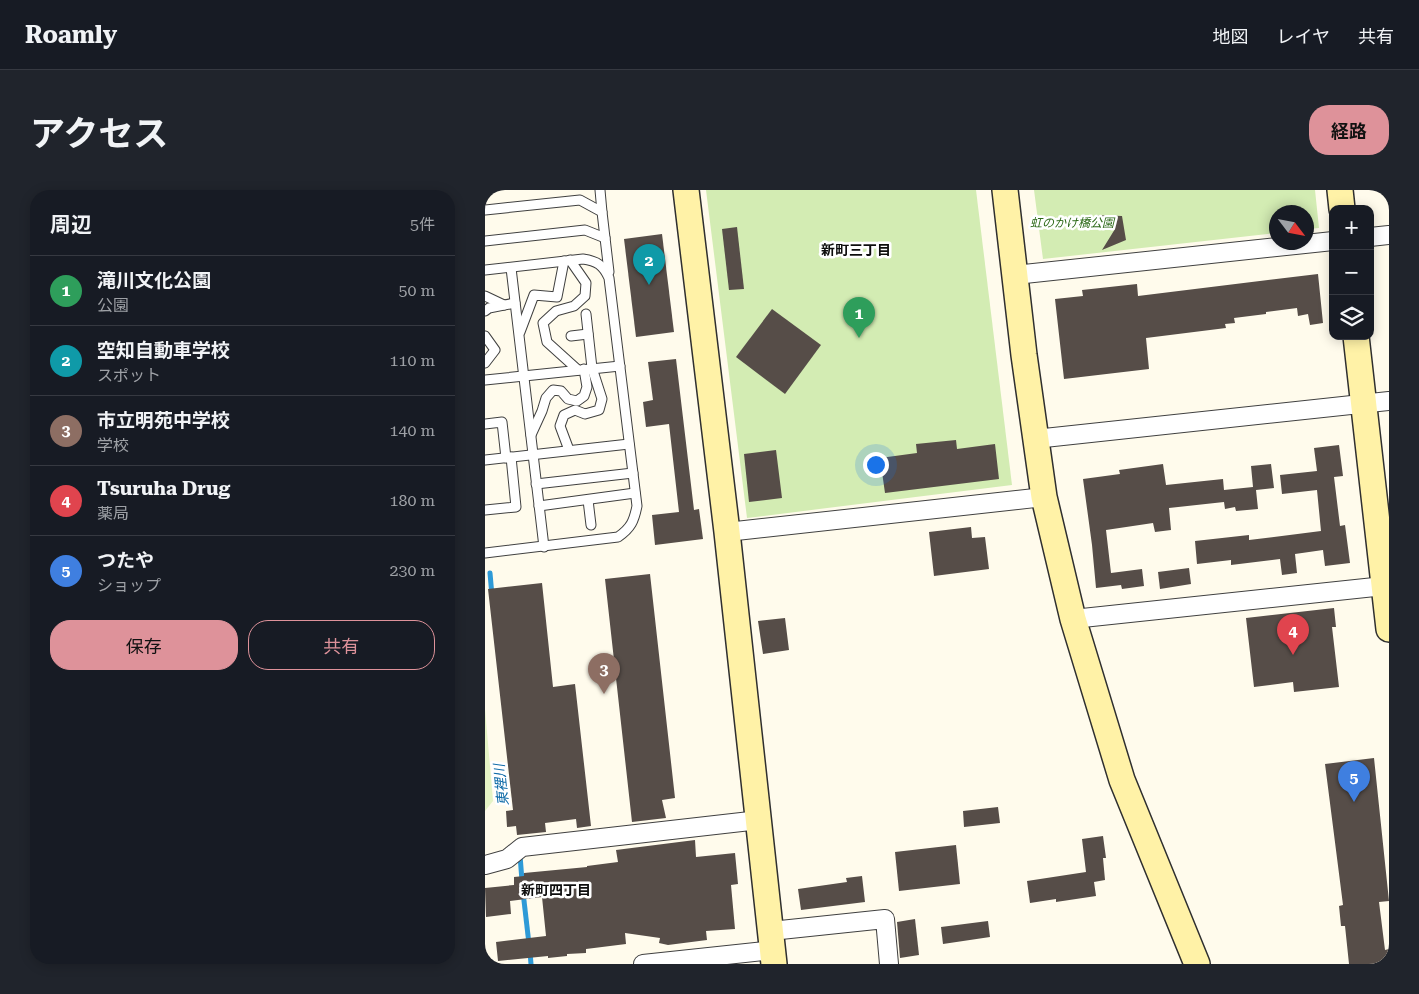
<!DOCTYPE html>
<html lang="ja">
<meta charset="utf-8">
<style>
body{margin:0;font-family:"Roboto Serif","Noto Sans JP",serif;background:#20242c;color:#f1f3f6}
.controls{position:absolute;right:15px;top:15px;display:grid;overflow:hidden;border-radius:10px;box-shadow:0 2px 12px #0003}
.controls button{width:45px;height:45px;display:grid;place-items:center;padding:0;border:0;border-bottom:1px solid #363941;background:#171b24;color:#f1f3f6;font:25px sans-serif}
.compass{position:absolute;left:784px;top:15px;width:45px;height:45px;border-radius:50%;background:#171b24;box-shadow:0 2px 12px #0003;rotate:122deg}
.you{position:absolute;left:390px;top:274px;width:18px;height:18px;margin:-12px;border:4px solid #fff;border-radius:50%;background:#1a73e8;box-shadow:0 0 0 8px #1a73e833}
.badge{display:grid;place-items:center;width:32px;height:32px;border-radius:50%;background:#de929a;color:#fff;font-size:16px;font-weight:700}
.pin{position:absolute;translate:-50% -41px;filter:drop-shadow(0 1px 2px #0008)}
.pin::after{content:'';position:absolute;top:26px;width:18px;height:15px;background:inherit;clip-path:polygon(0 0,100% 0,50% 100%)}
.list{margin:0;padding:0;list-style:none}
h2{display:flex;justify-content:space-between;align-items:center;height:65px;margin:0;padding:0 20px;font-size:21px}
h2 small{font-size:16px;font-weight:400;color:#9ea1a6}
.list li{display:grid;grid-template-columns:32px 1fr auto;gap:15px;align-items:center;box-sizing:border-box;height:70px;padding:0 20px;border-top:1px solid #363941}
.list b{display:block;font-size:19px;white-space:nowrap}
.list p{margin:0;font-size:16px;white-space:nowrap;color:#9ea1a6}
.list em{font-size:16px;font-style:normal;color:#9ea1a6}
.actions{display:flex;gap:10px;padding:15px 20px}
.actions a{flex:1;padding:11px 0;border:1px solid #de929a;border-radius:20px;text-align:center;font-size:18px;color:#de929a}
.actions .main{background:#de929a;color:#111}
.icon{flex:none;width:28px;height:28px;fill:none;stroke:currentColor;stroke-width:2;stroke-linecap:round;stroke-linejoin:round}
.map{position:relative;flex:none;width:904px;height:774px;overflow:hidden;border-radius:20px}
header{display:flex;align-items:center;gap:30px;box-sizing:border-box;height:70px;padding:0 25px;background:#171b24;border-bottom:1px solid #363941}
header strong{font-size:24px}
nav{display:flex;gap:28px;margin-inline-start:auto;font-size:18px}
.intro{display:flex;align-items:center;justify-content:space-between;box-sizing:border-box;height:120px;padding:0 30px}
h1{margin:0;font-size:35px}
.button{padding:12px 22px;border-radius:20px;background:#de929a;color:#111;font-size:18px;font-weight:700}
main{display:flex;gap:30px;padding:0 30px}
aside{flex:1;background:#171b24;border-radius:20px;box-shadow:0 2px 12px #0003}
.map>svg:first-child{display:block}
.green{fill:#d3ecb3}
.pitch{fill:#e5f3c5}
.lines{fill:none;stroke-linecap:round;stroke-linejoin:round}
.stream{stroke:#2e9ad7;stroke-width:5}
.building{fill:#564d48}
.lane-casing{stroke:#404040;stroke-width:11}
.street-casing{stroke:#404040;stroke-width:20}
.secondary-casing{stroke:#2f2f2f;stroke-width:28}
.lane{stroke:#fff;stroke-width:9}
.street{stroke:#fff;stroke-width:18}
.secondary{stroke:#fff2a7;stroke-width:25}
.labels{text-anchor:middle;stroke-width:5;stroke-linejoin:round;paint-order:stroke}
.park-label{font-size:12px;font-style:italic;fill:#2c6918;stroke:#fff}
.neighbourhood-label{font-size:14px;font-weight:bold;fill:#0d0d0d;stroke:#fff}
.water-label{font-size:14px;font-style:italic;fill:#0d6aa7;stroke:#fff}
</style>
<header>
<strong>Roamly</strong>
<nav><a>地図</a><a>レイヤ</a><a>共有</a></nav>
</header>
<div class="intro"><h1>アクセス</h1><a class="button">経路</a></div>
<main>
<aside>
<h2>周辺<small>5件</small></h2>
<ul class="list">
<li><span class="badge" style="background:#2e9e5b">1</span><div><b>滝川文化公園</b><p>公園</p></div><em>50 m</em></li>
<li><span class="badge" style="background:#0f9aa8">2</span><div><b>空知自動車学校</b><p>スポット</p></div><em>110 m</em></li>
<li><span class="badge" style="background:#8d6e63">3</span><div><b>市立明苑中学校</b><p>学校</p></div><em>140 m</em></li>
<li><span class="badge" style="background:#e0444e">4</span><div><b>Tsuruha Drug</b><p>薬局</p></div><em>180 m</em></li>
<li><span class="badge" style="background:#3f7fe0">5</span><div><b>つたや</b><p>ショップ</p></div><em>230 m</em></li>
</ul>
<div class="actions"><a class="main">保存</a><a>共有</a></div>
</aside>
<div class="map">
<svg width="904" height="774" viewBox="0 0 904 774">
<rect width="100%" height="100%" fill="#fffbec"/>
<g class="green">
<polygon points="221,0 491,0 527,295 262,328"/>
<polygon points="549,0 830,0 834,38 822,39 822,22 792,22 791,43 558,69"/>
</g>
<polygon class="pitch" points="0,519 8,611 0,621"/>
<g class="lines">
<g class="stream">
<polyline points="5,383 7,406"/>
<polyline points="35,665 37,691"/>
<polyline points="38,702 44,754"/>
<polyline points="45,762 46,774"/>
</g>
</g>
<g class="building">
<polygon points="611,25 637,26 641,50 617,60 630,39"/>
<polygon points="252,37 259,99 244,100 237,39"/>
<polygon points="177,44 189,142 151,147 139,49"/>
<polygon points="833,84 838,133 825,135 823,124 813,126 812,118 781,122 781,124 749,128 750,133 740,134 741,138 661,148 664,179 579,189 570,109 598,106 597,100 652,94 653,106"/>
<polygon points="287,119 336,155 300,204 251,167"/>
<polygon points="191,169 209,320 214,319 218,349 170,355 167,325 194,322 184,234 161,237 158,212 168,210 163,172"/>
<polygon points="471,250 472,259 510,254 514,289 400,303 395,268 432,263 431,254"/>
<polygon points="854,255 858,286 849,287 855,336 860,335 865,373 840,376 838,360 810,364 812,383 797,385 795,369 746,375 746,370 712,374 710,351 764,345 764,350 836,341 832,300 797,304 795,285 832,281 829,258"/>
<polygon points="291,260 297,308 264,312 259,264"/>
<polygon points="678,274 681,295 738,289 739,300 768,297 766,276 786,274 789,298 771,300 773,319 751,321 750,317 740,319 739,312 684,318 686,340 670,342 668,333 621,340 626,383 657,379 659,396 637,399 636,395 611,398 607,355 598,289 635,284 634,280"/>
<polygon points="486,337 487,348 500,347 504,379 449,386 444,342"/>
<polygon points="704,378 706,394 675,399 673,382"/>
<polygon points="165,384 190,608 177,610 181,628 147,632 120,389"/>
<polygon points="57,393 68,497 90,494 106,636 92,638 91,629 60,633 61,642 32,645 31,636 22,637 21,621 28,620 3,399"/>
<polygon points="849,418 851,437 847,437 854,497 809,502 808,492 769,497 761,428"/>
<polygon points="300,428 304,460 278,464 273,431"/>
<polygon points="889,568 904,711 894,712 900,760 904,759 904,774 864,774 860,736 856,736 854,716 858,715 840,574"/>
<polygon points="513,617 515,633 479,637 478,621"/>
<polygon points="618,646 621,668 618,668 620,690 609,692 611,706 571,712 571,709 545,713 542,691 601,682 597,649"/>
<polygon points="210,650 211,667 250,663 253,694 246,695 250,739 221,741 222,750 183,755 174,753 175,748 140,743 141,754 101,759 101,763 82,764 82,766 63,768 63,766 13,771 11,752 61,746 57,707 25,711 26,724 1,727 0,698 29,695 29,687 39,686 39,683 102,677 102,676 133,672 131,660"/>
<polygon points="471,655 475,694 414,701 410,662"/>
<polygon points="377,686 380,712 316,720 313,699 362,692 361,688"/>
<polygon points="430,729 434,765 415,768 412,732"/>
<polygon points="503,731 505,747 458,754 456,737"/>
</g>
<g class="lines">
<g class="lane-casing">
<g id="lane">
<polyline points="115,0 117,22"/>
<polyline points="0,20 95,10 117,22 124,82"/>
<polyline points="0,51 100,40 120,48"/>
<polyline points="85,70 101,93 100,106 89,116 71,121 58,133 62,152 93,180"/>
<polyline points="26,78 59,357"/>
<path d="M0,80L98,69C112,71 118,75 124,88L152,316C149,331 146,338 133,347L0,363"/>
<polyline points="0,106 19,115"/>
<polyline points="0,121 4,118 30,113"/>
<polyline points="35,142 49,105 72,107 79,71"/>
<polyline points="0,146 10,160 0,173"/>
<polyline points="86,146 103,144"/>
<polyline points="0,190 135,176"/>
<polyline points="0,234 17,232 21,268"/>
<polyline points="46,245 57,221 61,208 68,200 76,201 83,209 92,211 99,206 102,197 99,179"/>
<polyline points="84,260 75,236 79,225 90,220 100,224 114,220 117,209 107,178 101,124"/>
<polyline points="0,270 144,254"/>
<polyline points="51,294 148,283"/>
<polyline points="103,310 106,335"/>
<polyline points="54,316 150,303"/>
<polyline points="0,320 31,317 26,267"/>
</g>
</g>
<g class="street-casing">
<g id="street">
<polyline points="885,47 904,45"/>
<polyline points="530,85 848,51"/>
<polyline points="550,249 904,211"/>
<polyline points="242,342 559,307"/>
<polyline points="588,429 899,396"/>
<polyline points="0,675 22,669 37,657 274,630"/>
<polyline points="286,741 400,729 404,774"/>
<polyline points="158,774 288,760"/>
</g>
</g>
<g class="secondary-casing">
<g id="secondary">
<polyline points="201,0 242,342 289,774"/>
<polyline points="520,0 539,165 559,307 588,429 637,590 712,774"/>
<polyline points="855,0 857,19"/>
<polyline points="871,146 904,439"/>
</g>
</g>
<use href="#lane" class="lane"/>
<use href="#street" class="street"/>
<use href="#secondary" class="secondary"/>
</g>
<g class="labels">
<g class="park-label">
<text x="587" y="37">虹のかけ橋公園</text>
</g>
<g class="neighbourhood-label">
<text x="371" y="65">新町三丁目</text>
<text x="71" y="705">新町四丁目</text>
</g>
<g class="water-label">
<text transform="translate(16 595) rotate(-96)" y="5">東裡川</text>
</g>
</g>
</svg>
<div class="controls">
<button>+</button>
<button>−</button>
<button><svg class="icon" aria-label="layers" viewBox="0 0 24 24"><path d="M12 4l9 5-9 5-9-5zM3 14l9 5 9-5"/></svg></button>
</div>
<svg class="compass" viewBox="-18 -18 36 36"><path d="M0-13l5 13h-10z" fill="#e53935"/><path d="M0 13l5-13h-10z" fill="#9ea1a6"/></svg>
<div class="you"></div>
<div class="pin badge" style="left:374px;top:148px;background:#2e9e5b">1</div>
<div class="pin badge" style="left:164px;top:95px;background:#0f9aa8">2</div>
<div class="pin badge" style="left:119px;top:504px;background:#8d6e63">3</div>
<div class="pin badge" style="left:808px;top:465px;background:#e0444e">4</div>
<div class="pin badge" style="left:869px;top:612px;background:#3f7fe0">5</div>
</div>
</main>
